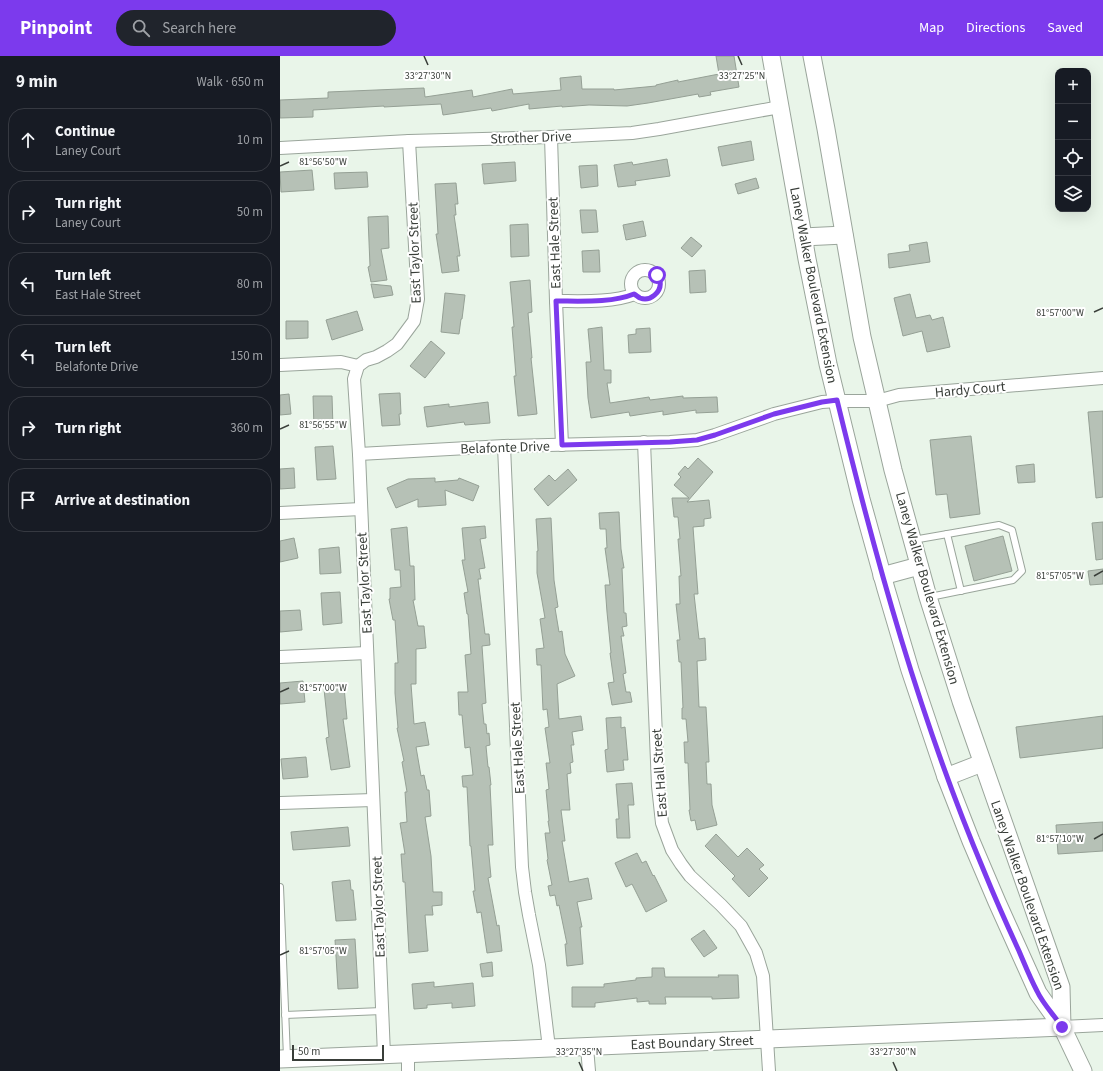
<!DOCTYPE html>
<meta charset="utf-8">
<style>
body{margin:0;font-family:"Source Sans 3",sans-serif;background:#20242c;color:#f1f3f6}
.controls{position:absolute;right:12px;top:12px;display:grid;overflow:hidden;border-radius:8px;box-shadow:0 4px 16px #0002}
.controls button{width:36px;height:36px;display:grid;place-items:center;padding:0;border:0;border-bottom:1px solid #363941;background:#171b24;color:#f1f3f6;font:20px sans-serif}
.scale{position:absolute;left:12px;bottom:10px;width:92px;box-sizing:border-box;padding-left:4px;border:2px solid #393e39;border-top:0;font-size:11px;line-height:14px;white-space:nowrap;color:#393e39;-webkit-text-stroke:3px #fff;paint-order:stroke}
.stop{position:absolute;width:12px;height:12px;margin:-9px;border:3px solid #7c3aed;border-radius:50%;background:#fff}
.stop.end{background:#7c3aed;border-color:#fff;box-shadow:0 1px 4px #0008}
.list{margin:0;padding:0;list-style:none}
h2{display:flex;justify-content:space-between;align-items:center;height:52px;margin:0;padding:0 16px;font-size:17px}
h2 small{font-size:13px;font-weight:400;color:#9ea1a6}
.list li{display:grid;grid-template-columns:26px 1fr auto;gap:12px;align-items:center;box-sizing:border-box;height:64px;margin:0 8px 8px;padding:0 8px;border:1px solid #363941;border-radius:16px}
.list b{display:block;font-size:15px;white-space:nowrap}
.list p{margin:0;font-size:13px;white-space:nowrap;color:#9ea1a6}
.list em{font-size:13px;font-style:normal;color:#9ea1a6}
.icon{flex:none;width:22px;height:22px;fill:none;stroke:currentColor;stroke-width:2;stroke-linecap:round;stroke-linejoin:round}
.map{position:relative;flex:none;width:823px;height:1015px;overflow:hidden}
header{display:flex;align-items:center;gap:24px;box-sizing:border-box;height:56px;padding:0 20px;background:#7c3aed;color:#fff}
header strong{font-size:19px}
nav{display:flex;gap:22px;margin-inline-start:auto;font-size:14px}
.search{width:280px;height:36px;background:#20242c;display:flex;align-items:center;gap:10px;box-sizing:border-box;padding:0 14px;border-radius:22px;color:#9ea1a6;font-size:15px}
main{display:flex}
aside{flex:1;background:#171b24}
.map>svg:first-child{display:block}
.building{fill:#b6c1b6;stroke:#95a095}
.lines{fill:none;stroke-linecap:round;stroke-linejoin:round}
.lane-casing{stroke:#9aa59b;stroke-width:8}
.street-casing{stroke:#9aa59b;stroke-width:14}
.secondary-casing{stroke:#9aa59b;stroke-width:19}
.lane{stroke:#fff;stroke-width:6}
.street{stroke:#fff;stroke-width:12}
.secondary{stroke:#fff;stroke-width:17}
.route{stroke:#7c3aed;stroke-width:5}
.ticks{fill:none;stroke:#393e39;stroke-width:1.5}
.labels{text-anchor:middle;stroke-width:4;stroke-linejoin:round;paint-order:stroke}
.street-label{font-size:14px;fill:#393e39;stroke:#fff}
.ticks-label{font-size:10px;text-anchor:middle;fill:#393e39;stroke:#fff;stroke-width:4;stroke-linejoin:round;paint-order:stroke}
</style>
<header>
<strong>Pinpoint</strong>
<div class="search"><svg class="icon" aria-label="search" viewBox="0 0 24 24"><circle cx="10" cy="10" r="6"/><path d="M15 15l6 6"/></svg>Search here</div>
<nav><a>Map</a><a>Directions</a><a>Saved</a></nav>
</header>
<main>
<aside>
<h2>9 min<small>Walk · 650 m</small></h2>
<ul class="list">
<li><svg class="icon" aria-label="ahead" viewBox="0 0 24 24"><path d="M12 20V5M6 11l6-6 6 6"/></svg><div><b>Continue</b><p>Laney Court</p></div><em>10 m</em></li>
<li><svg class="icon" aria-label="right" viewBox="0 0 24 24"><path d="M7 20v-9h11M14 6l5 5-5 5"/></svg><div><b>Turn right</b><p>Laney Court</p></div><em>50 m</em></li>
<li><svg class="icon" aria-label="left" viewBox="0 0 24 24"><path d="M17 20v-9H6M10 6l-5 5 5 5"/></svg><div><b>Turn left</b><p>East Hale Street</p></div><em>80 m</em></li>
<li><svg class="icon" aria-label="left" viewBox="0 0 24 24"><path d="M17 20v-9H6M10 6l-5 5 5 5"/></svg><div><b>Turn left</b><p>Belafonte Drive</p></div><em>150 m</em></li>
<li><svg class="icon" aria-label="right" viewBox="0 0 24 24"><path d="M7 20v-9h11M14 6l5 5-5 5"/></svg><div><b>Turn right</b></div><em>360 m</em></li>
<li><svg class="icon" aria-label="arrive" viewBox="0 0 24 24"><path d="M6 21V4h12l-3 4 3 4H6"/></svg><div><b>Arrive at destination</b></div></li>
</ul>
</aside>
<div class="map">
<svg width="823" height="1015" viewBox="0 0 823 1015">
<rect width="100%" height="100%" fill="#e9f5e9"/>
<g class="building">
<polygon points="436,0 454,0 459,31 430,36 431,39 419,41 418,38 368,47 347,50 309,49 282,51 282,50 249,53 249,48 212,55 211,52 163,59 161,48 104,51 104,50 33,54 33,61 0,62 0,44 48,42 48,36 144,32 145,41 192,34 193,41 232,33 233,38 281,34 280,22 301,20 302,33 334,33 334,34 376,30 376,29 398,24 398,26 439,18"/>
<polygon points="471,85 474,104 442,110 438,91"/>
<polygon points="387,103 390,120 355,125 356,129 338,131 334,109 352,106 353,109"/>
<polygon points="235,106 236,125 204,128 202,108"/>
<polygon points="317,109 318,130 301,132 299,110"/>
<polygon points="32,114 34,134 1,136 0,116"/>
<polygon points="87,116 88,131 55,133 54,117"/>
<polygon points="476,122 479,132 458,138 455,128"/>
<polygon points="176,127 178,148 175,148 176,159 174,159 180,200 177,200 179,215 162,217 156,178 158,178 155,128"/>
<polygon points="300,154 316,154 318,176 302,177"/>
<polygon points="108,160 109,192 101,193 107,224 91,226 88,211 90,210 88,161"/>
<polygon points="363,165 366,180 346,184 343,169"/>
<polygon points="248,168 249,200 231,201 230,169"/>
<polygon points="411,181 422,190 412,201 401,192"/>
<polygon points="647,186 650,206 609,212 608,198 630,195 629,189"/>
<polygon points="319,194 320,216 303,216 302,195"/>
<polygon points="425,214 426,236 410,237 409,215"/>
<polygon points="250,224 252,256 248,257 252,302 251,302 257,358 238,360 234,320 236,320 232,271 234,271 230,226"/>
<polygon points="91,228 111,230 113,239 94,242"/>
<polygon points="165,237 185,239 182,263 181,263 179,278 161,276"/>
<polygon points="630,238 636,262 650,259 652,264 663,261 670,291 647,296 642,275 623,280 614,242"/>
<polygon points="77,255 83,274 52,284 46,264"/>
<polygon points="6,265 28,265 28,282 6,283"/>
<polygon points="322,271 324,314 331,314 331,327 327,327 330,347 369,341 370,344 403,340 403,342 437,341 438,356 416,357 416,354 383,359 383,355 350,360 349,356 311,362 308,342 306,306 311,306 308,273"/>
<polygon points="370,272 371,296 349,297 348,279 356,278 356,273"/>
<polygon points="151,285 165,297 145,322 130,310"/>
<polygon points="120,337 121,358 119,358 120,369 102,370 99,338"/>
<polygon points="9,338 11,358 0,359 0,339"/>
<polygon points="33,340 52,340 53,372 34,373"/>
<polygon points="208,346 210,367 185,369 184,366 147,371 144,351 169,348 169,351"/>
<polygon points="823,355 823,441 816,442 808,356"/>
<polygon points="691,380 700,458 670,462 667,438 656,439 650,384"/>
<polygon points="53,390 56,423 37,424 35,391"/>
<polygon points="418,402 433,416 407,446 429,444 431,462 424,463 424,470 413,471 418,538 414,538 419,583 425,582 426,604 417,605 419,651 426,651 429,706 426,706 427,728 431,728 432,749 437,769 417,774 415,764 411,765 409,754 410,754 408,707 405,707 404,686 408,686 406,663 402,663 402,652 403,652 401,606 399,606 397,584 400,584 396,548 400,548 399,520 401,520 398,483 400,483 398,461 394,461 392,442 409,442 394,429 401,421 398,418 405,410 408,413"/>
<polygon points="754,408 755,426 738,427 736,410"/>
<polygon points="14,412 15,432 0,433 0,413"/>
<polygon points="288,413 297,424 268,450 254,433 269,419 275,425"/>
<polygon points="155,422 155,426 178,424 179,422 199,430 193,445 165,434 166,449 138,451 138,443 116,452 107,432 128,423"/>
<polygon points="339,456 341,493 344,512 342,512 344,557 346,557 347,570 342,571 344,580 341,580 346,617 343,618 346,636 350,636 352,646 332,649 328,627 334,626 330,597 331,597 327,556 325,529 330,529 325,492 327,492 326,473 320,473 319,457"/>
<polygon points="271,462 274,524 278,551 275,552 279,576 282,575 285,598 295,620 277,628 279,663 301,660 303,674 292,676 294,689 291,689 293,706 290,707 291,717 287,718 290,754 281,754 285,785 282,785 289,826 308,822 312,843 297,846 302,871 300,871 303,908 287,910 285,888 287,888 279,849 277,850 275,839 270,840 268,830 272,829 267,804 268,803 265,777 270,777 268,765 269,765 266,734 269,733 266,707 270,707 265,672 269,671 267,653 263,654 261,609 257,609 256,593 264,592 260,563 265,562 257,517 257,495 258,495 256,463"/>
<polygon points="823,466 823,503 816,504 812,467"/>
<polygon points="205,470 206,482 200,483 205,512 199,513 201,523 198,523 205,578 209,578 210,589 202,590 206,647 202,648 204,668 206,668 207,678 209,677 210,689 206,690 208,711 209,711 211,729 210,729 213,789 208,789 211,821 208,822 217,870 219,869 222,895 207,897 201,856 197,857 193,835 195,835 191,790 190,790 187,731 183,731 182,720 193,719 190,691 185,692 182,659 179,659 178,636 188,636 185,599 191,598 188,558 187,558 184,537 188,536 182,504 185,504 182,472"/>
<polygon points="127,471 130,510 134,510 135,544 133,544 138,570 144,570 146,592 136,593 136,628 131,628 134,668 145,666 149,689 136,691 141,720 144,719 147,734 149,734 151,760 145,761 151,800 153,836 162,836 162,849 152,850 153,859 145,859 148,895 129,897 125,826 123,826 121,798 125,798 120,767 127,766 125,736 127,736 122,706 124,705 117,672 118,672 115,637 115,607 118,607 115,564 113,564 109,543 110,543 110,532 121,531 120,514 115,514 111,473"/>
<polygon points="723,480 732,515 694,525 685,490"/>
<polygon points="14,482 18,502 0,506 0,485"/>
<polygon points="59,491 61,517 40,518 39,493"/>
<polygon points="823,513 823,528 810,529 808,515"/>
<polygon points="60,536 62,567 43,569 41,537"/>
<polygon points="20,554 22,574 0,576 0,555"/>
<polygon points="23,625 25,646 0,648 0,627"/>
<polygon points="64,631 67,663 63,663 70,711 51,714 46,682 49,681 44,633"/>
<polygon points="823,660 823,692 740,702 736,671"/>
<polygon points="341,661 341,672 345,671 348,704 343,704 344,714 327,716 325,694 328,693 326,662"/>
<polygon points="26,701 28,721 3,723 1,703"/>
<polygon points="352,727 354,749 348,749 350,782 337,782 336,763 339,763 336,728"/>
<polygon points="823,766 823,795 778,798 776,769"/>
<polygon points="68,771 70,790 13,794 11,776"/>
<polygon points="436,778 458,801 467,792 484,809 479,813 488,822 469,841 452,823 455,820 425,790"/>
<polygon points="357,797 362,807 366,805 373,820 374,819 387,845 366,856 352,828 346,831 335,807"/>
<polygon points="70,824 71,834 73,834 76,864 56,865 52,826"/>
<polygon points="424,874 437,892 424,901 411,883"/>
<polygon points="75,883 78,932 58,933 55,884"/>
<polygon points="212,906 213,920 202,921 200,908"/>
<polygon points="372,912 384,912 385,921 439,921 438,919 458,919 459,942 432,943 432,941 385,941 386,948 369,948 369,945 357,946 357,942 315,947 315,951 292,951 292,931 324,931 324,928 356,924 356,922 372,921"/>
<polygon points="154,926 154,931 193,927 195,950 172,952 172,947 147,949 147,952 134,953 132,928"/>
</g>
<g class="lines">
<g class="lane-casing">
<g id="lane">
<polyline points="667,478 681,535"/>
<polyline points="633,484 719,469 732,474 742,515 733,524 650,541"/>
<polyline points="0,831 7,1001"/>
<polyline points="5,959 102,955"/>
</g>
</g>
<g class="street-casing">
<g id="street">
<polyline points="271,81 276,245 282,389"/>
<polyline points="0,92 129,85 271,81 352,77 379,73 500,51"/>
<circle cx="365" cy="228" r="14"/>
<path d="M276,245C300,245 331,247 355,238"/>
<polyline points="0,309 61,306 78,310"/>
<polyline points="364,386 378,730 382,767 392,794 401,808 410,820 441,849 461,870 476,897 483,920 489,1015"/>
<polyline points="224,390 242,811 245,836 249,859 259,909 269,992"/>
<polyline points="79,398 224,390 390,386 417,384 435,379 494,358 542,346 557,345 597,345 619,339 823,322"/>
<polyline points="0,457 81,453"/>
<polyline points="0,601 87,597"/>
<polyline points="0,747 93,744"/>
<polyline points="782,971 823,969"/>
<polyline points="307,991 309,1015"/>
<polyline points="128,998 128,1015"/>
<polyline points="104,999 79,398 74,323 78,310 86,304 96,301 107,295 117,288 134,265 138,243 129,85"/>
</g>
</g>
<g class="secondary-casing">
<g id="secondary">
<polyline points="491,0 527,203 548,308 581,443 606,533 630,614 666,721 691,785 717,846 758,937 782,971 803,1015"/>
<polyline points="532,0 546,73 582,281 613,414 648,541 681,645 781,931 782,971"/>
<polyline points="523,181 564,179"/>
<polyline points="602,520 639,510"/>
<polyline points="666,721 702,707"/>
<polyline points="0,1003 782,971"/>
</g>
</g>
<use href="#lane" class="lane"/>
<use href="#street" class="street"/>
<use href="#secondary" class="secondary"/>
</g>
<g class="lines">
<path class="route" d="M377,219C377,220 380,224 380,225C382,236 370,246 360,242C358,241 356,239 354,238C332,247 300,245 276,245L282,389L390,386L417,384L435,379L494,358L542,346L557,344C596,505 640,663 704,815C715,842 727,869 739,895C745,909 750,922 757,935C763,948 774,959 782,971"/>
</g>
<path class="ticks" d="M144,0L148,9M458,0L462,9M0,110L9,106M814,256L823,252M0,373L9,369M814,520L823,515M0,636L9,632M814,783L823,778M0,899L9,895M299,1006L303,1015M613,1006L617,1015"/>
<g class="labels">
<g class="street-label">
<text transform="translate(251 81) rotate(-2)" y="5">Strother Drive</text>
<text transform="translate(274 187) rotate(-92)" y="5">East Hale Street</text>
<text transform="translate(134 197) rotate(-92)" y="5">East Taylor Street</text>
<text transform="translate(534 229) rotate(79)" y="5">Laney Walker Boulevard Extension</text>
<text transform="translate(690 333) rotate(-5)" y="5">Hardy Court</text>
<text transform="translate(225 391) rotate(-2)" y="5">Belafonte Drive</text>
<text transform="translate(84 527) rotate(-93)" y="5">East Taylor Street</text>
<text transform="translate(648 532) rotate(74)" y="5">Laney Walker Boulevard Extension</text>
<text transform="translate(237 692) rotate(-93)" y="5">East Hale Street</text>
<text transform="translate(379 717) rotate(-94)" y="5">East Hall Street</text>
<text transform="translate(748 839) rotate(71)" y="5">Laney Walker Boulevard Extension</text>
<text transform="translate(98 851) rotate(-92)" y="5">East Taylor Street</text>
<text transform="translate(412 986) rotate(-2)" y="5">East Boundary Street</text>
</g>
</g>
<g class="ticks-label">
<text x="148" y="23">33°27'30"N</text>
<text x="462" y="23">33°27'25"N</text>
<text x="43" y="109">81°56'50"W</text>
<text x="780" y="260">81°57'00"W</text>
<text x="43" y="372">81°56'55"W</text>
<text x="780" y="523">81°57'05"W</text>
<text x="43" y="635">81°57'00"W</text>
<text x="780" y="786">81°57'10"W</text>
<text x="43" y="898">81°57'05"W</text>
<text x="299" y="999">33°27'35"N</text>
<text x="613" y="999">33°27'30"N</text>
</g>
</svg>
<div class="controls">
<button>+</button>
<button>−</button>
<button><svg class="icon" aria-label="locate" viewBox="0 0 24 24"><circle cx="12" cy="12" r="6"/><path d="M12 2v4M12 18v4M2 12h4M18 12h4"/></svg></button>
<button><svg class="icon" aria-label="layers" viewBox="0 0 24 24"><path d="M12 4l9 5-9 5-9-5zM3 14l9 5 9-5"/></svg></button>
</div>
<div class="scale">50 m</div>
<div class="stop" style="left:377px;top:219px"></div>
<div class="stop end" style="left:782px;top:971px"></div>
</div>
</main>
